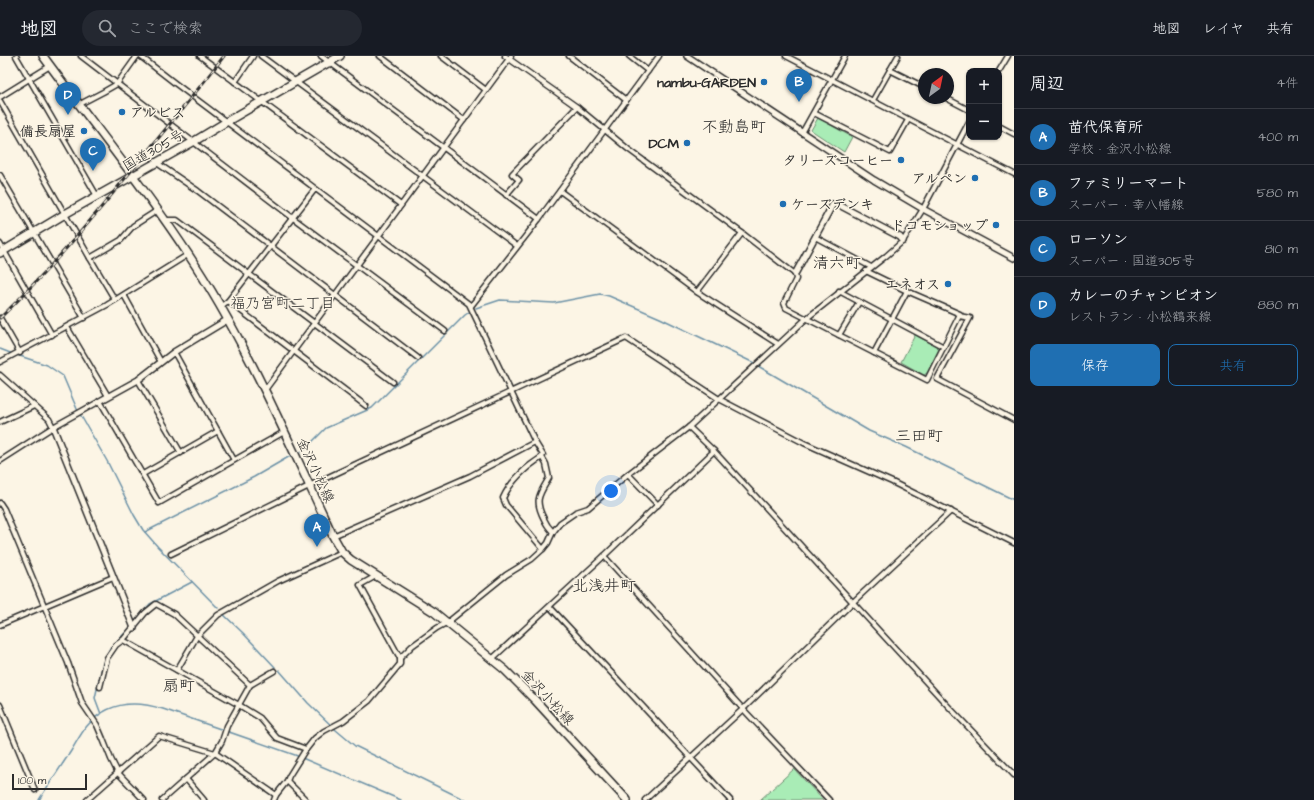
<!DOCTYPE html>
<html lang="ja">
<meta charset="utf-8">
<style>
body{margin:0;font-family:"Architects Daughter","Klee One",sans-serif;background:#242831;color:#f1f3f6}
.controls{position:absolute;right:12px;top:12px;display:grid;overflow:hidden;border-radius:8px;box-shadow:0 1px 3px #0004}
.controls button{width:36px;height:36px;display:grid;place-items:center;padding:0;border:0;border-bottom:1px solid #363941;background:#171b24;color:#f1f3f6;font:20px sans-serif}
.compass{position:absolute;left:918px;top:12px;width:36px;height:36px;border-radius:50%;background:#171b24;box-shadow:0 1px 3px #0004;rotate:33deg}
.scale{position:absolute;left:12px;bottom:10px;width:75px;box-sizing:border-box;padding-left:4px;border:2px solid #2b2b2b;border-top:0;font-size:11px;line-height:14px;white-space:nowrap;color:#2b2b2b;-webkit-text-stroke:3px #fcf5e5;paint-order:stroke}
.you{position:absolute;left:611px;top:435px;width:14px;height:14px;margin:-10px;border:3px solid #fff;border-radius:50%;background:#1a73e8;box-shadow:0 0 0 6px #1a73e833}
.badge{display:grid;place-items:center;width:26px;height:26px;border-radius:50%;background:#1f6fb2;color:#fff;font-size:13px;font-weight:700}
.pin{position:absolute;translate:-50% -33px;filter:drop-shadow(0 1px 2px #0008)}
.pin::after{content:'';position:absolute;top:21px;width:14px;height:12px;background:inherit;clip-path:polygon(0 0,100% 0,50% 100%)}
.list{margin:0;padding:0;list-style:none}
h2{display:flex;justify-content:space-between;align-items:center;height:52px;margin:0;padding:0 16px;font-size:17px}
h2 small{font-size:13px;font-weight:400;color:#9ea1a6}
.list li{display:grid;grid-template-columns:26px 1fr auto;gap:12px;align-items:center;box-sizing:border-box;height:56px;padding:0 16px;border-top:1px solid #363941}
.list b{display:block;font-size:15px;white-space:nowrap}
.list p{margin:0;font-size:13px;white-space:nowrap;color:#9ea1a6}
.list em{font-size:13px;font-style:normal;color:#9ea1a6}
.actions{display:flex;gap:8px;padding:12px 16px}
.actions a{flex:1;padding:9px 0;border:1px solid #1f6fb2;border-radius:8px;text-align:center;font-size:14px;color:#1f6fb2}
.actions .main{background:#1f6fb2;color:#fff}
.icon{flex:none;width:22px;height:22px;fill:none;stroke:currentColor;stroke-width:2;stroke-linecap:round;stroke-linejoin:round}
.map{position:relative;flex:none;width:1014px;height:744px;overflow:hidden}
header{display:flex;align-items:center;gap:24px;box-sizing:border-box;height:56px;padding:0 20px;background:#171b24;border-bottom:1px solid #363941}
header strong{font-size:19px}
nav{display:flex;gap:22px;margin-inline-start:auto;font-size:14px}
.search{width:280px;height:36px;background:#242831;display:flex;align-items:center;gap:10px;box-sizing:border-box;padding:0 14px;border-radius:22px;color:#9ea1a6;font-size:15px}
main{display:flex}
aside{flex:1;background:#171b24}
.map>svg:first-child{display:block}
.green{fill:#a9ecb6;stroke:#6a8c70}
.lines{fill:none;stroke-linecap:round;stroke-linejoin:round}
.stream{stroke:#6d92a7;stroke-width:1.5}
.minor-casing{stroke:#2b2b2b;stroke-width:7}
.tertiary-casing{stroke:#2b2b2b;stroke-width:8}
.primary-casing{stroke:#2b2b2b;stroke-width:10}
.trunk-casing{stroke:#2b2b2b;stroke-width:10}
.minor{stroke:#fcf5e5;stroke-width:4}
.tertiary{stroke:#fcf5e5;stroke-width:5}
.primary{stroke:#fcf5e5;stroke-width:7}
.trunk{stroke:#fcf5e5;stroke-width:7}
.rail-casing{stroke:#2b2b2b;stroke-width:3}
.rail{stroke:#fcf5e5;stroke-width:1.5;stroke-dasharray:4.5;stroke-linecap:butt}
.poi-dot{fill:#1f6fb2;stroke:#fcf5e5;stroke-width:1.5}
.labels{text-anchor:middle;stroke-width:3;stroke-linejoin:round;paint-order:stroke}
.poi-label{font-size:14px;font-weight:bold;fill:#2b2b2b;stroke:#fcf5e5;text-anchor:end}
.street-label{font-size:14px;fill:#2b2b2b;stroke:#fcf5e5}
.neighbourhood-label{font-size:15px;fill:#2b2b2b;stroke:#fcf5e5}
.quarter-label{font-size:16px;fill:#2b2b2b;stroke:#fcf5e5}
</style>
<header>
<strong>地図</strong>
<div class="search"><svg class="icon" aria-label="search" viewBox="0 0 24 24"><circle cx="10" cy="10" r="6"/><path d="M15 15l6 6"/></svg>ここで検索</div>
<nav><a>地図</a><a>レイヤ</a><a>共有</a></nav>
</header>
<main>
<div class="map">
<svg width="1014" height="744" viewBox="0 0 1014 744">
<rect width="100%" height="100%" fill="#fcf5e5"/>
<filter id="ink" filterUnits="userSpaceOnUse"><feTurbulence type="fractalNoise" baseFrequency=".025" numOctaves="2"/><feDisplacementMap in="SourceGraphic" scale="8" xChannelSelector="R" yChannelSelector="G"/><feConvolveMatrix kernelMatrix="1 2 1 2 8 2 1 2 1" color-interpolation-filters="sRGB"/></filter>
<g filter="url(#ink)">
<g class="green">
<polygon points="818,62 852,81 844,96 811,74"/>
<polygon points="915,279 938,291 939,293 927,317 924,319 901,306"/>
<polygon points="794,713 823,744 760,744"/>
</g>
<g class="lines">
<g class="stream">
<polyline points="476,252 500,244 554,247 600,238 609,240 660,262 754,307"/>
<polyline points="0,293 13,298"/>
<polyline points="17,299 47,309 63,320 77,353 107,405 134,459 143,474 158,491 218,552"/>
<polyline points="758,310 869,375 906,391 1014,444"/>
<polyline points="297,397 303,395 326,372 372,352 465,259 471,255"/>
<polyline points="145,476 254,421 292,399"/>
<polyline points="143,556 150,548 192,526"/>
<polyline points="223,558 243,577 275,611"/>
<polyline points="136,565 141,559"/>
<polyline points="279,614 308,647 336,674 355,690 465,744"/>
<polyline points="101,658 95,642 103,607 110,592 128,574"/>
<path d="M39,744C49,728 60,712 71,695C76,687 81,677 87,670C107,646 135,644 163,653L295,699L401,744"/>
</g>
<g class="minor-casing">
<g id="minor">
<polyline points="16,0 97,140"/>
<polyline points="81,0 293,162 445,275"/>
<path d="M140,0L176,28L469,248L535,386L543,399L542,401L546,408L549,422C539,439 534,444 544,463C546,468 549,472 553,476"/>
<polyline points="200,0 401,149"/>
<polyline points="261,0 517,190"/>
<polyline points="321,0 539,163"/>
<polyline points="380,0 464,64"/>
<polyline points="441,0 486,34"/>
<polyline points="505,0 577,51 628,93 742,177 795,218 796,223 784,247 786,252 927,324 960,258 907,235 866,215"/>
<polyline points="569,0 626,44"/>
<polyline points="629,0 648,15"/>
<polyline points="786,0 1014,118"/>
<polyline points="898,0 890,14 924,31"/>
<polyline points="999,15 1008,0"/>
<polyline points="235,26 253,0"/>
<polyline points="0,41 50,10"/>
<polyline points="946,42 969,54"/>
<polyline points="873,44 890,14"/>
<polyline points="0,45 90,202 115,244"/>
<polyline points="80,48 103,36 117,28 137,0"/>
<polyline points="814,57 890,96 908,64"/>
<polyline points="999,70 1014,78"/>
<polyline points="802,77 845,0"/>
<polyline points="157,107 198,135 418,302"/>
<polyline points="0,119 84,262"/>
<polyline points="560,135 697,236 778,288"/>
<polyline points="506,139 519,124 512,118 577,51"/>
<polyline points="165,164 177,164 393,326"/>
<polyline points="815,181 871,211"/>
<polyline points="0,188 52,279"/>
<polyline points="90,202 121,184 133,170 158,154"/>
<polyline points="839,235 944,291"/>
<polyline points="697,236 742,177"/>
<polyline points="124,239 161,306"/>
<polyline points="228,245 366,350"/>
<polyline points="471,250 539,163 659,0"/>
<polyline points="220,251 228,245 315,133"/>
<polyline points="959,260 970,262 937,323 1014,364"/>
<polyline points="0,262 20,297"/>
<polyline points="67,271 108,340"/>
<polyline points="839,279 859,246"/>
<polyline points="174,296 234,404"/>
<polyline points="874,297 907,235"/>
<polyline points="0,306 107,249 189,198"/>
<polyline points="0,319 49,363 53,371"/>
<polyline points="138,324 181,397"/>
<polyline points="265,334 511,0"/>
<polyline points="0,366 34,350"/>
<polyline points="689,371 714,395 948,650 1014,719"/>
<path d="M542,401C526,411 511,425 503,442L506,449L543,493"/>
<polyline points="0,405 53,371 100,345 159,447 284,376"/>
<polyline points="143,418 218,375"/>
<polyline points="628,418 658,449"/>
<polyline points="0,447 4,453 68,607 82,647 97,669 103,683 111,703 118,717 144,744"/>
<polyline points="333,480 470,420 535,386"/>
<polyline points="171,498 309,430 626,282 719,343 804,387 892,426 1014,487"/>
<polyline points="604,500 743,653 829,744"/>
<polyline points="550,551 730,744"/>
<polyline points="0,569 113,521"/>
<polyline points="123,584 239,649 260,662 277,682 306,693"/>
<polyline points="400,602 412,590 437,572 448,566 506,519 532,503 543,493 548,487 553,476 560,467 576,456 588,452 628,418 689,371 807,262 886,200 903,185 923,153 969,66"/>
<polyline points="492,603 604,500 714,395"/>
<polyline points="177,614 197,580 218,559 278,525 342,496"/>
<polyline points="100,631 107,602 116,589 123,584 145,557 156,548 174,558 250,629"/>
<polyline points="0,649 35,734"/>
<polyline points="186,723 204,744"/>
<polyline points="287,725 306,744"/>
<polyline points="87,744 159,680 215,697 276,739"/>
<polyline points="162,744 215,697 222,685 227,670 250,629 274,615"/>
<polyline points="274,744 276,739 287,725 289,720 304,696 315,682 324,675 343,665 369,645 400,608 400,602 360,529 376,520"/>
<polyline points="645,744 743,653 853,546 951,455"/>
</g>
</g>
<g class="tertiary-casing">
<g id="tertiary">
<polyline points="687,0 874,124 923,153 1014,202"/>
<polyline points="795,218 833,148 841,150 900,181 903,185"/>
<polyline points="100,345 138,324 174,296 227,264"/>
<polyline points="53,371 134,572"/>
</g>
</g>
<g class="primary-casing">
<path id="primary" d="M43,0C91,66 143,129 188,198C247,286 288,385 333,480L342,496L351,504L434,556L505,614L535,644L627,744"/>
</g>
<g class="trunk-casing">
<polyline id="trunk" points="0,197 65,158 193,86 226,66 340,0"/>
</g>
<use href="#minor" class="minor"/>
<use href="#tertiary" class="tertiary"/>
<use href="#primary" class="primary"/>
<use href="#trunk" class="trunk"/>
<g class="rail-casing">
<path id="rail" d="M0,262C44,220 84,173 122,126C157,84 191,43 224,0"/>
</g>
<use href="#rail" class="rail"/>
</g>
</g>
<g class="poi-dot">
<circle cx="764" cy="26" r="4"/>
<circle cx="122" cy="56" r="4"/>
<circle cx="84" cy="75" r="4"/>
<circle cx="687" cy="87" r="4"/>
<circle cx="901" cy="104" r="4"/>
<circle cx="975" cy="122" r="4"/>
<circle cx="783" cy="148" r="4"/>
<circle cx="996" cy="169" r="4"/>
<circle cx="948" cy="228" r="4"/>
</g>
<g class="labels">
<g class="poi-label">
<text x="756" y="31">nambu-GARDEN</text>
<text x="130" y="61" text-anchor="start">アルビス</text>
<text x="76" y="80">備長扇屋</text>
<text x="679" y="92">DCM</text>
<text x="893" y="109">タリーズコーヒー</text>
<text x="967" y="127">アルペン</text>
<text x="791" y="153" text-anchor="start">ケーズデンキ</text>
<text x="988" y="174">ドコモショップ</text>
<text x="940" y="233">エネオス</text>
</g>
<g class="street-label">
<text transform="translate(153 94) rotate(-30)" y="5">国道305号</text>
<text transform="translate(316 414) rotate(65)" y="5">金沢小松線</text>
<text transform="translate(548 641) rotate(47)" y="5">金沢小松線</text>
</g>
<g class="neighbourhood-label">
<text x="283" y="252">福乃宮町二丁目</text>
</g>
<g class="quarter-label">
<text x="734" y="76">不動島町</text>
<text x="837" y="212">清六町</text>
<text x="919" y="385">三田町</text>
<text x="604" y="535">北浅井町</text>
<text x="179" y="635">扇町</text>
</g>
</g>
</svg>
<div class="controls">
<button>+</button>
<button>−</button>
</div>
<svg class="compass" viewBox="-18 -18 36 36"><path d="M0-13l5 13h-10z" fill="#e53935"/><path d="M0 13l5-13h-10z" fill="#9ea1a6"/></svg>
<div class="scale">100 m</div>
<div class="you"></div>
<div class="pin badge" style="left:317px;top:491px">A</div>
<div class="pin badge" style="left:799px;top:46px">B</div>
<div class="pin badge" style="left:93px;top:115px">C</div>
<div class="pin badge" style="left:68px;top:59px">D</div>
</div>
<aside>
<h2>周辺<small>4件</small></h2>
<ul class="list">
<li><span class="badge">A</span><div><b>苗代保育所</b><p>学校 · 金沢小松線</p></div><em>400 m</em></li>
<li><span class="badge">B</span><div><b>ファミリーマート</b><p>スーパー · 幸八幡線</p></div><em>580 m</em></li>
<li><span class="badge">C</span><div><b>ローソン</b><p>スーパー · 国道305号</p></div><em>810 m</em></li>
<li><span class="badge">D</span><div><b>カレーのチャンピオン</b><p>レストラン · 小松鶴来線</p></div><em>880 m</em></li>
</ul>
<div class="actions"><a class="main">保存</a><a>共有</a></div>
</aside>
</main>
